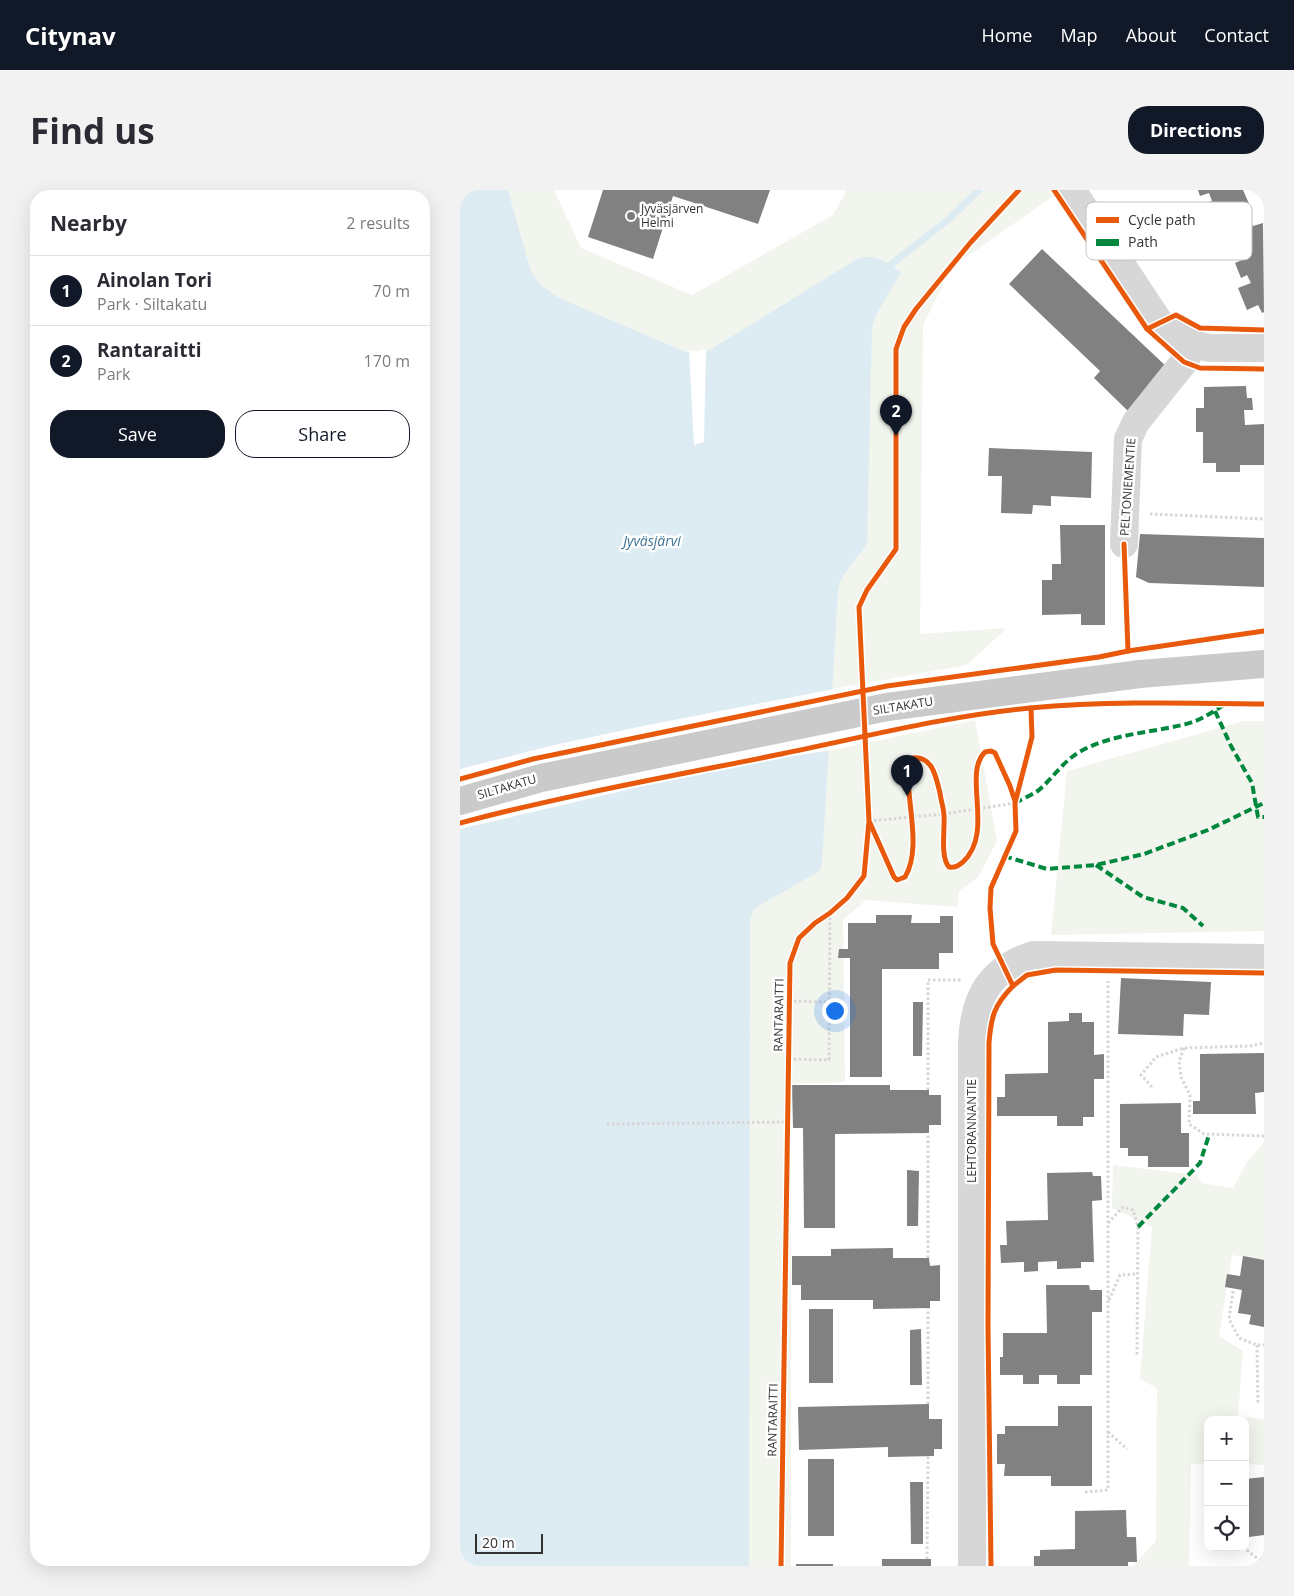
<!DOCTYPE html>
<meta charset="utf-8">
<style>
body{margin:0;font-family:"Open Sans",sans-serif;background:#f2f2f3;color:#2b2b33}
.controls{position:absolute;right:15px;bottom:15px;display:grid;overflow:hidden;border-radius:10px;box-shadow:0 5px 20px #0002}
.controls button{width:45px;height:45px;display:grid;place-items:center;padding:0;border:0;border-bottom:1px solid #e1e1e2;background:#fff;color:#2b2b33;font:25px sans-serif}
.scale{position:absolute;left:15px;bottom:12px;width:68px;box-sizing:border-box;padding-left:5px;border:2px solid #333;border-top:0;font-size:14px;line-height:18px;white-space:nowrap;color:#333;-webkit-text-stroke:4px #fff;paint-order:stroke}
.you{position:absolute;left:374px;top:820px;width:18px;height:18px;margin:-12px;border:4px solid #fff;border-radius:50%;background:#1a73e8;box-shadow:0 0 0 8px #1a73e833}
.badge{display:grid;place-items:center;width:32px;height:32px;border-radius:50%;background:#111827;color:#fff;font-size:16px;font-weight:700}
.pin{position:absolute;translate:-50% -41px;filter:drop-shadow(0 1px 2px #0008)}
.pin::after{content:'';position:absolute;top:26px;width:18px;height:15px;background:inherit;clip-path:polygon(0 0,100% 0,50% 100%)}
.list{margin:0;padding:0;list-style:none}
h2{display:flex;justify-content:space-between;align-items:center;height:65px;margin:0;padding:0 20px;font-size:21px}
h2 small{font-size:16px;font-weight:400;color:#7c7c81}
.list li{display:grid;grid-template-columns:32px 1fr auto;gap:15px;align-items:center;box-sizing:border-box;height:70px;padding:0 20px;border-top:1px solid #e1e1e2}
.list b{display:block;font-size:19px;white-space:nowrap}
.list p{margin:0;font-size:16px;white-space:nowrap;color:#7c7c81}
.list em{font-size:16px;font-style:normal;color:#7c7c81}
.actions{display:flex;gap:10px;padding:15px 20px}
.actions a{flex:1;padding:11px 0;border:1px solid #111827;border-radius:20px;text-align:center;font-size:18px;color:#111827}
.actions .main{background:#111827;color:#fff}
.icon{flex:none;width:28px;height:28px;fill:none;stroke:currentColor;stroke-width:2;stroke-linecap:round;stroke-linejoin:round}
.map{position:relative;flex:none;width:804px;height:1376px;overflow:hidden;border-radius:20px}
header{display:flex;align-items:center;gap:30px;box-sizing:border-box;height:70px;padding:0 25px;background:#111827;color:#fff}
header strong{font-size:24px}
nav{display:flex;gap:28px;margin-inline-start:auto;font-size:18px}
.intro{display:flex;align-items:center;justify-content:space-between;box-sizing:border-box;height:120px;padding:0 30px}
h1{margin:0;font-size:35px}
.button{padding:12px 22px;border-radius:20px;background:#111827;color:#fff;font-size:18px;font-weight:700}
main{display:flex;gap:30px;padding:0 30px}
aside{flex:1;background:#fff;border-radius:20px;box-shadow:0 5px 20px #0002}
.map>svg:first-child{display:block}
.green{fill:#f1f5ed}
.water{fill:#ddebf3}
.pier{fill:#fff}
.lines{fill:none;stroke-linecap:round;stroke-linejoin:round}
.stream{stroke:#ddebf3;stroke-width:7}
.building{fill:#818181}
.path{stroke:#d6d6d6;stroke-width:3;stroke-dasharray:2.5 2.5;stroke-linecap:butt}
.minor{stroke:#d7d7d7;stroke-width:28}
.major{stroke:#cacaca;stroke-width:28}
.quiet{stroke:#00873e;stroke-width:4;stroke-dasharray:8 4;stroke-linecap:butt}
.cycleway-casing{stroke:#fff;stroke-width:8}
.cycleway{stroke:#e8590c;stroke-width:5}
.poi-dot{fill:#7a7a7a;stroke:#fff;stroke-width:2}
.labels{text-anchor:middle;stroke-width:5;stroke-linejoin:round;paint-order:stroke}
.poi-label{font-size:12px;fill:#333;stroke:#fff;text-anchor:start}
.street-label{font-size:12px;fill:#333;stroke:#fff}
.water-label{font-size:14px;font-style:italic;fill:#3f7597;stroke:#fff}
.key{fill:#fff;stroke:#c2c2c2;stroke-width:1}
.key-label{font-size:14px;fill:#333}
</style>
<header>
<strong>Citynav</strong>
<nav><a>Home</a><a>Map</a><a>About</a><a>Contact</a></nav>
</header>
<div class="intro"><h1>Find us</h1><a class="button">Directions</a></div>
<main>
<aside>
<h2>Nearby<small>2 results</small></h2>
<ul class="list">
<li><span class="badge">1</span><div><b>Ainolan Tori</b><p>Park · Siltakatu</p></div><em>70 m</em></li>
<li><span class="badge">2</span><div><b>Rantaraitti</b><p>Park</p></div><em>170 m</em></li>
</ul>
<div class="actions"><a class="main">Save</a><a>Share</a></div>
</aside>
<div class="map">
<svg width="804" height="1376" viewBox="0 0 804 1376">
<rect width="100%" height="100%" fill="#fff"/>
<g class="green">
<polygon points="0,0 94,0 121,58 232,105 373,25 387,0 602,0 492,77 463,135 460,444 547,438 507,475 372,499 378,403 380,392 209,295"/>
<polygon points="515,530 537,651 518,687 499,701 497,717 406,710 383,730 385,892 331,894 331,1376 189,1376 229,1006 289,986 289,860 236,858 265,728 364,627 368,561"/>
<polygon points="784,531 804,531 804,741 591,745 607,581"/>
<polygon points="804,952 804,1070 772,1065 759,1146 783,1161 778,1226 804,1229 804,1275 785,1274 785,1230 748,1230 748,1274 731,1274 729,1376 673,1376 696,1351 697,1199 680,1188 692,1037 652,1018 653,975 737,985 742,993 773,998 787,972"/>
</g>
<path class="water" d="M0,0H48L70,79L80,95L99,108L226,162L238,164L248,161L397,69C417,63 424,72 441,82L415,127L412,138L407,354L385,383L380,392L378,403L362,673L360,680L356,683L297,717L293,721L290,729L289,1376H0Z"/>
<g class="pier">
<polygon points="246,159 244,252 234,255 229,160 238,161"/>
<polygon points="374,499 371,560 328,567 179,597 0,639 0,579 90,556 183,536"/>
</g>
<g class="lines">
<polyline class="stream" points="430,75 488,30 519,0"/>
</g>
<g class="building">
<polygon points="143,0 310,0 298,34 213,6 193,69 128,47"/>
<polygon points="738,0 783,0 790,16 780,20 784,29 789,27 793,36 803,33 804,122 802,123 798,115 787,120 778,98 791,93 787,85 781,88 775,73 782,70 778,63 767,67 757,42 752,44 740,15 752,11 749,3 740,6"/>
<polygon points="582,59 709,179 668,221 634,188 640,181 549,94"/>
<polygon points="786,196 787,208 792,208 793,220 784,220 785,235 804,234 804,275 780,275 780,282 756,282 756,273 743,273 743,242 736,242 736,218 744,218 744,197"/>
<polygon points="529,258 632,262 631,308 591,306 591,316 573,315 572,324 541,323 542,286 528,286"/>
<polygon points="600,335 645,335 645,435 621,435 621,424 582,425 582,390 592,390 592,374 601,374"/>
<polygon points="680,344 804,348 804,397 689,393 676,387"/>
<polygon points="416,725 452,725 451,733 480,733 480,726 493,726 493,763 479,763 479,779 422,779 422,887 390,887 390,768 378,768 379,759 388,759 388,733 416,733"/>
<polygon points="661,788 751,792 749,825 724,824 723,846 658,844"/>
<polygon points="453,812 463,812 462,866 453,866"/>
<polygon points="609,823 622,823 622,832 634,832 634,865 644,864 644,889 634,889 634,927 623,927 623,936 597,936 597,926 537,926 537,907 545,907 545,884 588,883 588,832 609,831"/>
<polygon points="804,863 804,902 795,903 796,924 733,924 733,911 740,911 740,864"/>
<polygon points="332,895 430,895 430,900 469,900 469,905 481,905 481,935 469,935 469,943 375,944 375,1038 344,1038 343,938 333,938"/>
<polygon points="721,913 721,943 729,943 729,977 688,977 688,966 668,966 668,958 660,958 660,914"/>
<polygon points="447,980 459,981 458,1036 447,1036"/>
<polygon points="632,982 633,986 641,986 642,1010 632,1011 634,1072 621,1072 621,1078 597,1079 597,1071 578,1072 578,1081 564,1082 564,1072 541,1073 540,1055 547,1055 546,1031 588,1030 587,983"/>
<polygon points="433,1058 433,1068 469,1068 470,1076 480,1075 480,1111 470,1111 470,1118 413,1119 413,1110 341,1110 341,1095 332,1095 332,1066 371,1066 371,1059"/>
<polygon points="783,1066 804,1070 804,1137 789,1134 791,1125 778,1123 782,1100 765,1097 767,1084 780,1086"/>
<polygon points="586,1095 629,1095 630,1100 642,1100 642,1122 632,1122 632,1185 620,1185 620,1194 597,1194 597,1185 579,1185 579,1194 563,1194 563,1185 540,1185 540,1167 543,1167 543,1143 587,1143"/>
<rect x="349" y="1119" width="24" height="74"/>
<polygon points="461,1139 462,1195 450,1195 450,1140"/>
<polygon points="468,1214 469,1214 469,1229 482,1229 482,1259 474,1259 474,1266 428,1267 428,1257 339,1260 338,1217"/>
<polygon points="598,1216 632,1216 632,1296 591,1296 591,1286 544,1286 545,1274 537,1274 537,1244 545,1244 545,1236 598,1236"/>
<rect x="348" y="1269" width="26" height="77"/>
<polygon points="804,1287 804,1345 789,1347 787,1323 785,1323 785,1289"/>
<polygon points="450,1292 463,1292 463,1354 451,1354"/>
<polygon points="666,1320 667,1347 676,1347 677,1372 668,1372 668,1376 574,1376 574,1366 580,1366 580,1360 615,1359 615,1321"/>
<rect x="422" y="1369" width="49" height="7"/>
<rect x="336" y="1374" width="37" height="2"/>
</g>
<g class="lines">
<g class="path">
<polyline points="690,324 804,329"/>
<polyline points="409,631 484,624 555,613"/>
<polyline points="329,811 369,812"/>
<polyline points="724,858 719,871 721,887 730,905 729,934 744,944 804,946"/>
<polyline points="329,869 369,870 370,723"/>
<polyline points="692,897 681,885 696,867 724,858 790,856 804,853"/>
<polyline points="468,900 468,790 503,790"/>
<polyline points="147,934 328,932"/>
<polyline points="648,1033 663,1017 673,1020 678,1037 677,1166"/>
<polyline points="468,1068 468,943"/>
<polyline points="773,1101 769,1129 779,1148 797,1155 804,1155"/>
<polyline points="649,1110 660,1085 677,1084"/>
<polyline points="797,1155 798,1214"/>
<polyline points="468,1214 468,1118"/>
<polyline points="648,1242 667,1259"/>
<polyline points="625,1302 648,1300 648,791"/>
<polyline points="783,1357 798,1369 804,1371"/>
<polyline points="467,1369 468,1266"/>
</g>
<g class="minor">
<polyline points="612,0 700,133 734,154 749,158 804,158"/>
<polyline points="664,354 668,249 676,232 724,172 734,154"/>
<path d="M512,1376V852C514,807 530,779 573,765L804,768"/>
</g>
<polyline class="major" points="0,611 81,588 427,517 680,484 804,474"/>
<g class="quiet">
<polyline points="755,521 771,556 792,593 798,627 804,627"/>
<path d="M555,613C562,609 572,605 579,600C594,587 603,571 621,561C652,544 689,543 722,535C738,532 751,523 764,515"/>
<polyline points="544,666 587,679 636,675 684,664 748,640 804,613"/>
<polyline points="636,675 683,707 723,718 743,736"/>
<polyline points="678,1037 740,973 749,945"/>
</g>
<g class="cycleway-casing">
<g id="cycleway">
<polyline points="594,0 687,139 724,172 740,178 804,179"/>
<polyline points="687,139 716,125 740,138 804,140"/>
<polyline points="664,354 668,461"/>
<polyline points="0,589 73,569 427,496 639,467 668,461 804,441"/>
<path d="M0,633C106,605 213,586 321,564C404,547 486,526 570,518C648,511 726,513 804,514"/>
<path d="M410,633L434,687L437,690L445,687C459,664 451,628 449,602C448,590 446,579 452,568C473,565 476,588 480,603C481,611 484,619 484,626C485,640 480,667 489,677C495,678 498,676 503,672C535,642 502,584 525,562L531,561L535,563L550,596L555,611"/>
<polyline points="553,796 567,785 596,780 804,783"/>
<polyline points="321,1376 330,773 339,748 355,733 370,723 387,708 404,686 409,631 399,417 407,400 436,359 436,159 444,137 456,119 511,52 559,0"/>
<path d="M531,1376L528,1137L529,853C531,827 534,815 553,796L533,754L530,718L531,698L556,641L555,613L572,547L571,518"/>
</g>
</g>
<use href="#cycleway" class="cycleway"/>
</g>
<circle class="poi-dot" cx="171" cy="26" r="5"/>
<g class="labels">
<g class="poi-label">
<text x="181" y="23">Jyväsjärven<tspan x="181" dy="14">Helmi</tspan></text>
</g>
<g class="street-label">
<text transform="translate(668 297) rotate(-86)" y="4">PELTONIEMENTIE</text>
<text transform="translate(443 516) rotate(-9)" y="4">SILTAKATU</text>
<text transform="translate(47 597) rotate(-16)" y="4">SILTAKATU</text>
<text transform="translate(319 825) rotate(-89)" y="4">RANTARAITTI</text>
<text transform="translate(512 941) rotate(-90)" y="4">LEHTORANNANTIE</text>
<text transform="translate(313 1230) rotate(-89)" y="4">RANTARAITTI</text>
</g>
<g class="water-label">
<text x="192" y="356">Jyväsjärvi</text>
</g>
</g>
<rect x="626" y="12" width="166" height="58" rx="8" class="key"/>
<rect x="636" y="27" width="23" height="6" fill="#e8590c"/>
<rect x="636" y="49" width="23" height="7" fill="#00873e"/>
<g class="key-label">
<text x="668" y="35">Cycle path</text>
<text x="668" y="57">Path</text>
</g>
</svg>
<div class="controls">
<button>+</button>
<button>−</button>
<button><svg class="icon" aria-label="locate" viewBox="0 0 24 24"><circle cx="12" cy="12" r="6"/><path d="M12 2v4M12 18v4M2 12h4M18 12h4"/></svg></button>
</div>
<div class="scale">20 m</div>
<div class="you"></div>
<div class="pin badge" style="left:447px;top:606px">1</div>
<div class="pin badge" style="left:436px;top:246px">2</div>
</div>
</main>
